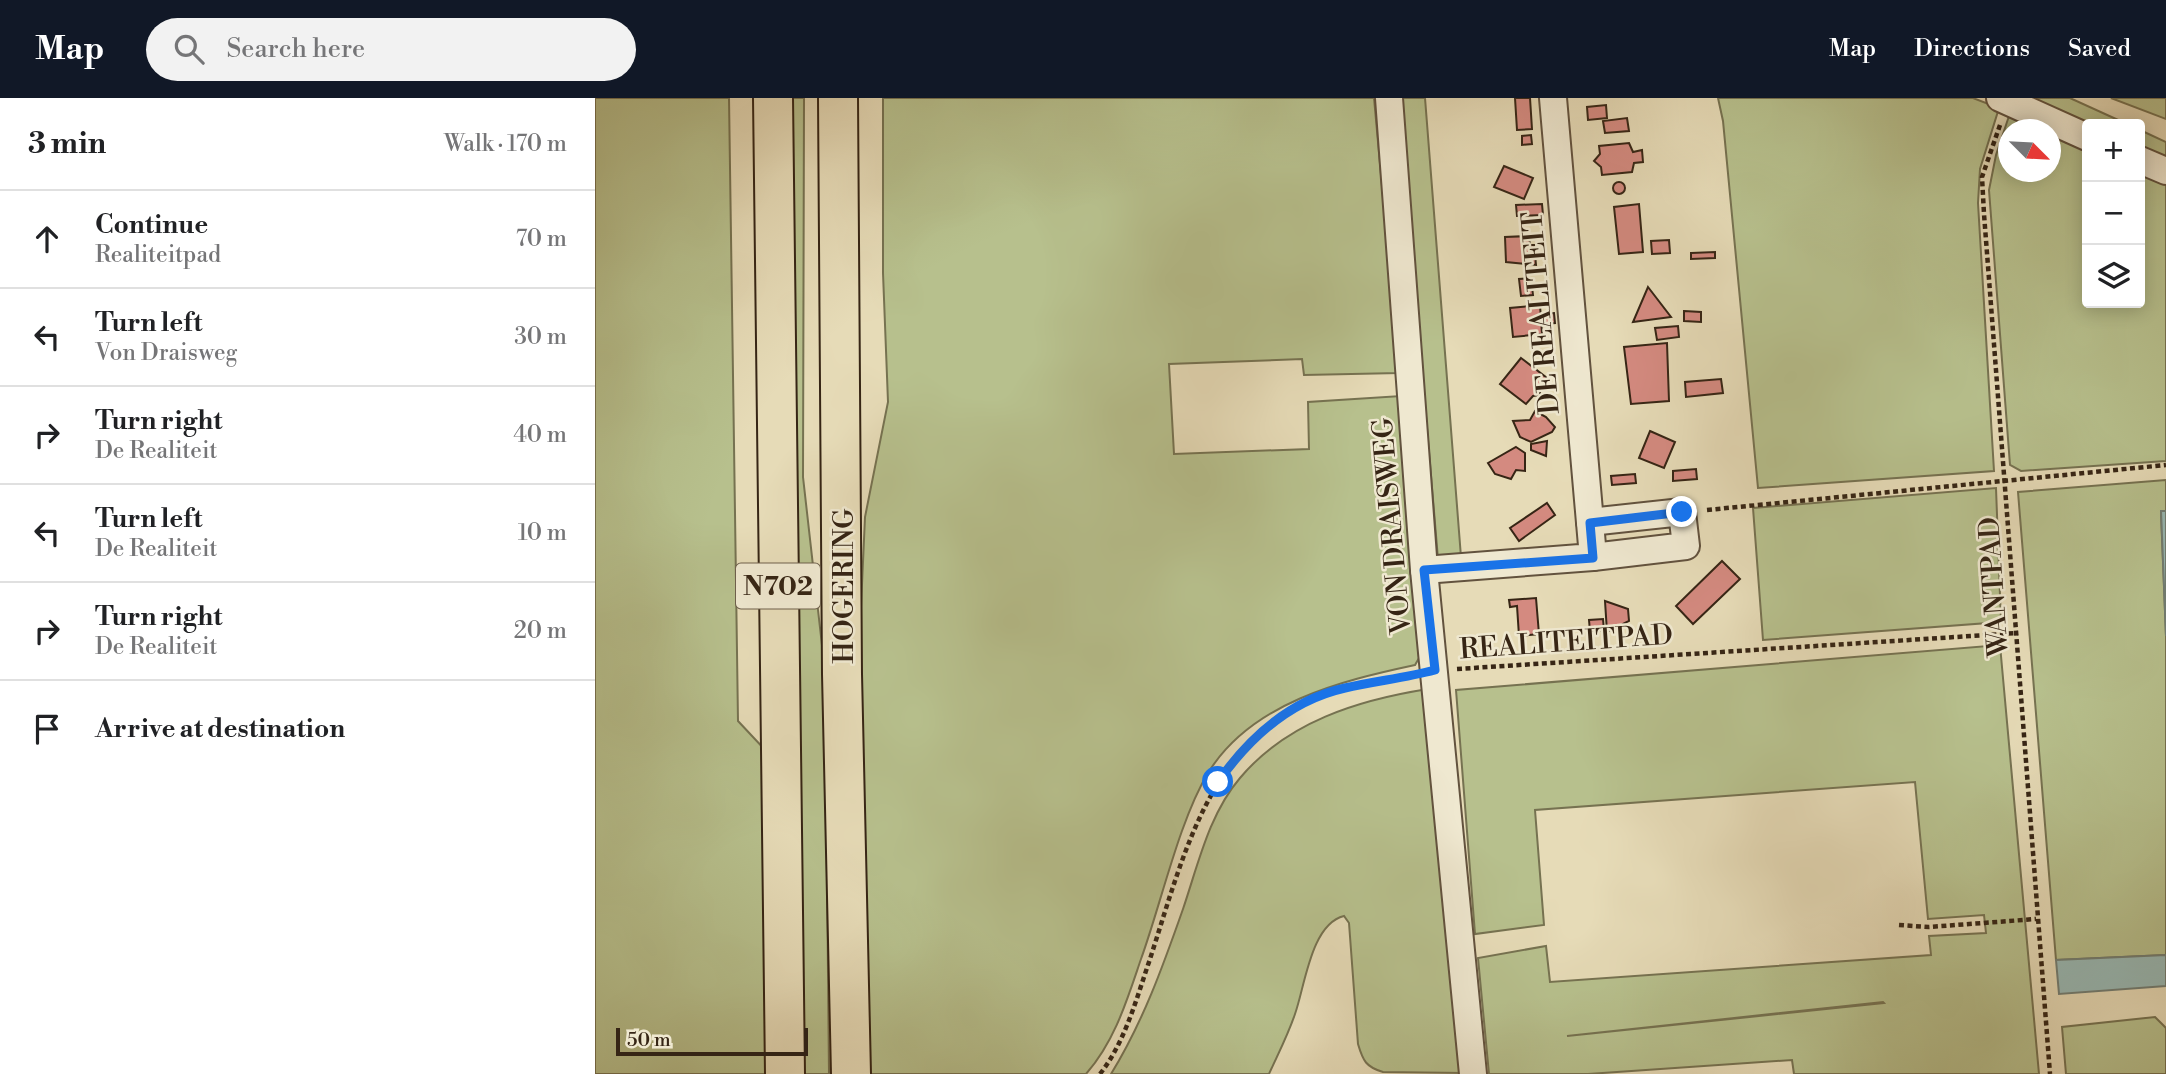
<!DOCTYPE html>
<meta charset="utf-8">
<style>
body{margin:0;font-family:"Libre Bodoni",serif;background:#f2f2f2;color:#202124}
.controls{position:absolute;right:21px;top:21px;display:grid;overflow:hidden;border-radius:7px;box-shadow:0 4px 18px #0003}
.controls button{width:63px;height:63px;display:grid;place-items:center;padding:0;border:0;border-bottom:2px solid #e0e0e0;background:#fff;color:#202124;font:35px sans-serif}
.compass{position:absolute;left:1403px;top:21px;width:63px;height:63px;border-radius:50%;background:#fff;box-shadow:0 4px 18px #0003;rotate:114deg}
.scale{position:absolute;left:21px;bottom:18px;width:192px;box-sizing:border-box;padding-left:7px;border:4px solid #362515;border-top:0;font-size:19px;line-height:24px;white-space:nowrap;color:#362515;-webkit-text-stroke:5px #efe8d0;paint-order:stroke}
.stop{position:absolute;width:21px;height:21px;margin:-16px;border:5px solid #1a73e8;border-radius:50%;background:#fff}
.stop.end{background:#1a73e8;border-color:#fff;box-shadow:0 2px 7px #0008}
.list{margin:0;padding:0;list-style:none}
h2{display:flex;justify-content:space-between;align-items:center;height:91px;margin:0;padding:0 28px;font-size:30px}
h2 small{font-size:23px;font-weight:400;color:#757577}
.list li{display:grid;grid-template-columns:46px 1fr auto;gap:21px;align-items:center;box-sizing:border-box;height:98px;padding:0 28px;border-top:2px solid #e0e0e0}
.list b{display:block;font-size:26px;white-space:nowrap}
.list p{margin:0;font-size:23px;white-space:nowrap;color:#757577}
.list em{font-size:23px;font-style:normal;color:#757577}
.icon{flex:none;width:38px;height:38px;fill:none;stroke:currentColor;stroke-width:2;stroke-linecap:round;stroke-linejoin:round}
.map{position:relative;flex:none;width:1571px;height:976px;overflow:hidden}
header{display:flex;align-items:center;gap:42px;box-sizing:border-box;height:98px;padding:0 35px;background:#111827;color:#fff}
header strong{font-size:33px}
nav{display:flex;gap:38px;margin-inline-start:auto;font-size:24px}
.search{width:490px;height:63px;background:#f2f2f2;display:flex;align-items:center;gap:18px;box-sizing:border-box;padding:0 24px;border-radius:38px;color:#757577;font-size:26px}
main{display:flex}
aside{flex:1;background:#fff}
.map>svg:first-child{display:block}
.green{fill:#b7c08d;stroke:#767251;stroke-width:2;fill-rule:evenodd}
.water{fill:#98b9b5;stroke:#717e75;stroke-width:2}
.building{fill:#d48a80;stroke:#362515;stroke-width:2}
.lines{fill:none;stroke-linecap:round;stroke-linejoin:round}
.minor-casing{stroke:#62523e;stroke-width:30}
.highway-casing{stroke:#362515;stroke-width:42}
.path{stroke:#362515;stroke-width:4.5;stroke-dasharray:5 3.5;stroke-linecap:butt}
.minor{stroke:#efe8d0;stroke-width:26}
.highway{stroke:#e6dbb7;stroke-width:38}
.route{stroke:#1a73e8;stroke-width:9}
.labels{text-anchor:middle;stroke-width:5;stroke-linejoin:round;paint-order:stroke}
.shield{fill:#efe8d0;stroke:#6e604d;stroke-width:2}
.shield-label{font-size:26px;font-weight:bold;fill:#362515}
.street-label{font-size:28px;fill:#362515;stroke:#efe8d0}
</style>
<header>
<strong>Map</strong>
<div class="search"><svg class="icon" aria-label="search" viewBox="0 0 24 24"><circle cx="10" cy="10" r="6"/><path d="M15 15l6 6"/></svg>Search here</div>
<nav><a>Map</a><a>Directions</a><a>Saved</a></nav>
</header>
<main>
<aside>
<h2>3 min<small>Walk · 170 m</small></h2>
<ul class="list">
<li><svg class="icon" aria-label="ahead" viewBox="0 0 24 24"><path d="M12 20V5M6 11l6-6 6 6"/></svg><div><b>Continue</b><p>Realiteitpad</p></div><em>70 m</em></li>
<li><svg class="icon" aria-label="left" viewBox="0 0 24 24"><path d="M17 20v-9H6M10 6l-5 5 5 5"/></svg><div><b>Turn left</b><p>Von Draisweg</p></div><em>30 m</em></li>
<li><svg class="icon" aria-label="right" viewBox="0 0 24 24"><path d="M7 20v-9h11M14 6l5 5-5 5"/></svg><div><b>Turn right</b><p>De Realiteit</p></div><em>40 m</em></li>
<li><svg class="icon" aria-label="left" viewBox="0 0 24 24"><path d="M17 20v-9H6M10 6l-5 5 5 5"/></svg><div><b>Turn left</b><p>De Realiteit</p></div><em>10 m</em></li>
<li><svg class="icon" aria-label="right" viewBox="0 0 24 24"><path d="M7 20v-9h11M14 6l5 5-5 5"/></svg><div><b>Turn right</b><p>De Realiteit</p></div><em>20 m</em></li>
<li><svg class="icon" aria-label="arrive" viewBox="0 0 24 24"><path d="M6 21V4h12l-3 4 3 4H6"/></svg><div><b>Arrive at destination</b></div></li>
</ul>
</aside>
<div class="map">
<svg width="1571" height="976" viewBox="0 0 1571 976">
<rect width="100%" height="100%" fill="#e6dbb7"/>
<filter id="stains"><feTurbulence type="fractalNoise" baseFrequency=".00286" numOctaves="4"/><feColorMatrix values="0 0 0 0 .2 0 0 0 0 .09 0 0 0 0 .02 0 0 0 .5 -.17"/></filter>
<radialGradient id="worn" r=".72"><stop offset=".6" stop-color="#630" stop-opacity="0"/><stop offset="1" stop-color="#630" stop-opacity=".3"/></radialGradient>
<g class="green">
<polygon points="0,0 134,0 143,623 172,654 178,976 0,976"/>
<polygon points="192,0 209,0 208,379 230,574 234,976 203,976"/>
<path d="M288,0H779L804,275L709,277L707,261L574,266L579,356L714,351L713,304L806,298L824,560L820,567C745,583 656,605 613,675C584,723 566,806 546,861C532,902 520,943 491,976H271L265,531L270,419L293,304L288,175Z"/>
<polygon points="807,0 830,0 866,459 843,461 810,68"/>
<polygon points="1123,0 1378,0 1404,10 1385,71 1383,105 1399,373 1163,390 1128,23"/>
<polygon points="1434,0 1475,0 1532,26 1493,26"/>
<polygon points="1516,0 1571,0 1571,21"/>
<polygon points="1415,15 1450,31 1414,32 1414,74 1456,74 1456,34 1492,51 1492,205 1545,205 1545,74 1571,85 1571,363 1426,373 1415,367 1394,92 1401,57"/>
<polygon points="1545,32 1571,44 1571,61 1545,49"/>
<polygon points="1571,382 1571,413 1566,414 1571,538 1571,857 1461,862 1423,394"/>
<polygon points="1401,390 1406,524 1168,542 1158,410"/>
<path d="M1405,547L1444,976H1199L1197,962L993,976H894L883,860L951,848L955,884L1336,857L1334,838L1391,835L1389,817L1333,821L1320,684L940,712L949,827L880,836L861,592ZM1289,905L972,938L1288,904Z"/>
<path d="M833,591L869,975L788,974C771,969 768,963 763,946L754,825L749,818C716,826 710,888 700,916C693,937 683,956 674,976H516C548,924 568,868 588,811C603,767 614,716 645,680C692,624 763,602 833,591Z"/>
<polygon points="1560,919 1571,930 1571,976 1471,976 1467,929"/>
</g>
<g class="water">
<polygon points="1566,413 1571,413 1571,538"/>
<polygon points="1571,857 1571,888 1464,896 1461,862"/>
</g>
<g class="building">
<polygon points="920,0 935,0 937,31 922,32"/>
<polygon points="1011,7 1012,20 993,22 992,9"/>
<polygon points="1032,20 1034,33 1010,35 1008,23"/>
<polygon points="936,37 937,46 927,47 927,38"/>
<polygon points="1034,45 1038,54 1047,52 1048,64 1039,65 1037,74 1007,77 1006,69 999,63 1005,56 1004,48"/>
<polygon points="909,68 938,80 929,101 899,89"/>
<circle cx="1024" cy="90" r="6"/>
<polygon points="947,106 948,117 922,118 921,107"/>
<polygon points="1044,106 1048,154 1024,156 1019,109"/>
<polygon points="934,138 935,147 939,147 941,167 911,164 910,139"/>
<polygon points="1074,142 1075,155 1057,156 1056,143"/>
<polygon points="1096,155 1120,154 1120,160 1096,161"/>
<polygon points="936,180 938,197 926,198 924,181"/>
<polygon points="1053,189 1076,219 1038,224"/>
<polygon points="945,207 947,236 918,239 915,210"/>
<polygon points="1089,213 1106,214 1106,224 1089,223"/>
<polygon points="959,215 960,225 950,226 949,216"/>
<polygon points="1083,228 1084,239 1062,242 1060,230"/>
<polygon points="1072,245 1074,303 1036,306 1029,249"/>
<polygon points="926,260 952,280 945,289 945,297 938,298 931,306 905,286"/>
<polygon points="1126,281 1128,295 1091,299 1090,284"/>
<polygon points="940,313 951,319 960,329 957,334 936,344 925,339 918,323 935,322"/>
<polygon points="1055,333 1080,344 1069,370 1044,360"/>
<polygon points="952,343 951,358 936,352 936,346"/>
<polygon points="921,349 930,355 930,373 921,372 916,381 900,376 893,365"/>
<polygon points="1101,371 1102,381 1078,383 1078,373"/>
<polygon points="1040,376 1041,385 1017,387 1016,378"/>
<polygon points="952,405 960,417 924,443 915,430"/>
<polygon points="1127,463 1145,481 1098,526 1081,508"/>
<polygon points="941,500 944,536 924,538 922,508 915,509 914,502"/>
<polygon points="1010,503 1033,511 1034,523 1012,534"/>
<polygon points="1008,521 1009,532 995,533 994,522"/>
</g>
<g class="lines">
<g class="minor-casing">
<g id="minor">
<polyline points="794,0 829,472 878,976"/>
<polyline points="1405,0 1492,39"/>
<polyline points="1545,62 1571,73"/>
<polyline points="995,424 1087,414 1091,448 998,459"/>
<polyline points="829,472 998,459 958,0"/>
</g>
</g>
<g class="highway-casing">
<g id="highway">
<polyline points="178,0 190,976"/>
<polyline points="243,0 247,576 256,976"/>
</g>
</g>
<g class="path">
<polyline points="1405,27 1387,79 1389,116 1455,976"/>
<polyline points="1112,412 1571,367"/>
<polyline points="862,571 1423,535"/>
<polyline points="1304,827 1334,829 1441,821"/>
<path d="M505,976C530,944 541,902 554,864C591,751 616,628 747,590C769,584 793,582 815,578"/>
</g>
<use href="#minor" class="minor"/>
<use href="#highway" class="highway"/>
</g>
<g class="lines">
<path class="route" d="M623,684C654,640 696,602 750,590C780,583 810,580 840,572L829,472L998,460L995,425L1087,414"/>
</g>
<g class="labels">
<rect class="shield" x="141" y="465.5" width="84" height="45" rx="5"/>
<g class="shield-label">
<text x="183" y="497">N702</text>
</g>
<g class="street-label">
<text transform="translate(945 215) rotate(-95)" y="10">DE REALITEIT</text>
<text transform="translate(796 428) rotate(-95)" y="10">VON DRAISWEG</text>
<text transform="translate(248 488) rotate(-90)" y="10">HOGERING</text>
<text transform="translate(1398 489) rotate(-94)" y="10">WANTPAD</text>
<text transform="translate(971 543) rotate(-4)" y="10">REALITEITPAD</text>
</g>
</g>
<rect width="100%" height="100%" filter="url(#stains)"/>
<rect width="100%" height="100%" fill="url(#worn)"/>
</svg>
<div class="controls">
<button>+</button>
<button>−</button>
<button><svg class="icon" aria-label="layers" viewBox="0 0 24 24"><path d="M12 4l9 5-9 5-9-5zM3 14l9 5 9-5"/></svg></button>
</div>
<svg class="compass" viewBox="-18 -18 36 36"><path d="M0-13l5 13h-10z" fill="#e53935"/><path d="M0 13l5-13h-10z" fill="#757577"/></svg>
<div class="scale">50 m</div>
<div class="stop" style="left:623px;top:684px"></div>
<div class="stop end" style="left:1087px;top:414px"></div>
</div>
</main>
